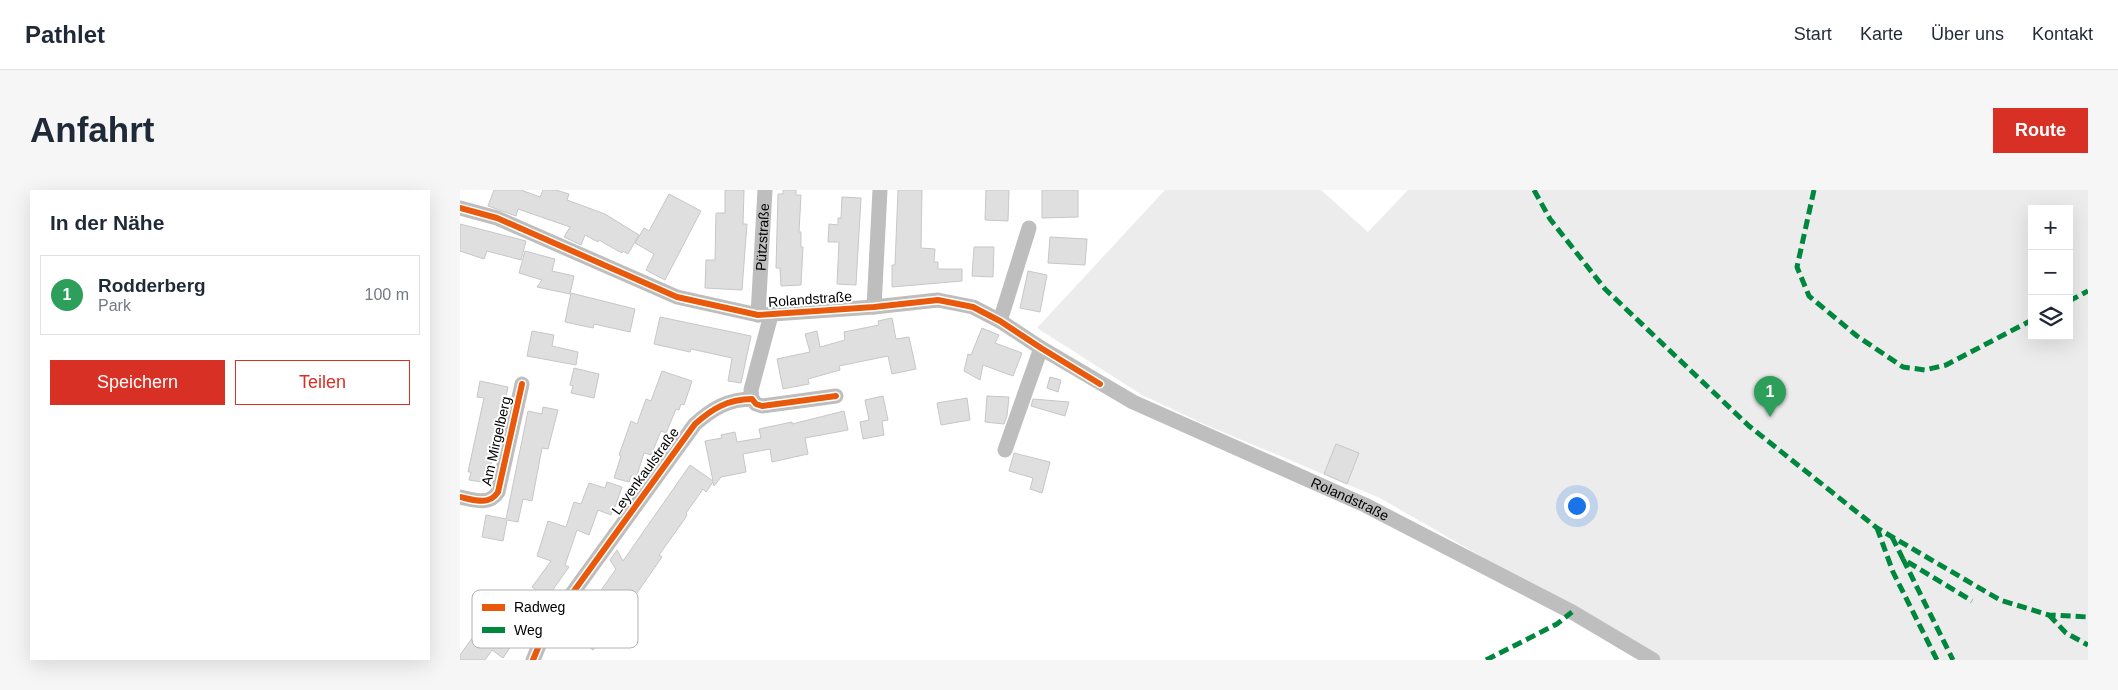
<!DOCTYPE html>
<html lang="de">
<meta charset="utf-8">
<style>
body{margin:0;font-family:Arial,sans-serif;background:#f6f6f7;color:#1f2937}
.controls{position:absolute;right:15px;top:15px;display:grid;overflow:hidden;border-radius:0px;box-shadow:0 5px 20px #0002}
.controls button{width:45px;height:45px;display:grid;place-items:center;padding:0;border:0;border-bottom:1px solid #e0e1e3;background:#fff;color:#1f2937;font:25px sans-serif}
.you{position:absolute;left:1116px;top:315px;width:18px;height:18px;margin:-12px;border:4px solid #fff;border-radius:50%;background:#1a73e8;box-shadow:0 0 0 8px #1a73e833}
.badge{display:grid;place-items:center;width:32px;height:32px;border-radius:50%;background:#d93025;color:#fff;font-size:16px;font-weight:700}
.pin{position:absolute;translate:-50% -41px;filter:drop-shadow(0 1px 2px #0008)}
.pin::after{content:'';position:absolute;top:26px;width:18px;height:15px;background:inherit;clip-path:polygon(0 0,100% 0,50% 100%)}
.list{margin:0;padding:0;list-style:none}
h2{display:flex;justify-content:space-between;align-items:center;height:65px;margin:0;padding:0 20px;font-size:21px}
h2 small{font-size:16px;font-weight:400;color:#747a83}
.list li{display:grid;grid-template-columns:32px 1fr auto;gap:15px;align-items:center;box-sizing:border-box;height:80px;margin:0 10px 10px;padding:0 10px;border:1px solid #e0e1e3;border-radius:0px}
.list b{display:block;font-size:19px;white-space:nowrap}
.list p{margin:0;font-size:16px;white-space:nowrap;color:#747a83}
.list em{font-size:16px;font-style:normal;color:#747a83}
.actions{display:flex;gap:10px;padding:15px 20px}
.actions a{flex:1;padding:11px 0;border:1px solid #d93025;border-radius:0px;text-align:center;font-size:18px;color:#d93025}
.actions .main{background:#d93025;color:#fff}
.icon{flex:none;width:28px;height:28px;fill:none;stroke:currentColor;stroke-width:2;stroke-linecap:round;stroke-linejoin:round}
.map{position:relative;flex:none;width:1628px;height:470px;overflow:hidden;border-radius:0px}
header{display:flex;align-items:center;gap:30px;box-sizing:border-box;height:70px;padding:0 25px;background:#fff;border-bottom:1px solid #e0e1e3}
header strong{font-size:24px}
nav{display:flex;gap:28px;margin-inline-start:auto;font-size:18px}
.intro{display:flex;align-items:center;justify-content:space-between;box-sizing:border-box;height:120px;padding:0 30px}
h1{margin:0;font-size:35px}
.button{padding:12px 22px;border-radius:0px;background:#d93025;color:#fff;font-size:18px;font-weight:700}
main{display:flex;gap:30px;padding:0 30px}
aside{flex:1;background:#fff;border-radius:0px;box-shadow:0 5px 20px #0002}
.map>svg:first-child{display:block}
.green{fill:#ececec;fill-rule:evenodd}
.building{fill:#dfdfdf;stroke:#c7c7c7}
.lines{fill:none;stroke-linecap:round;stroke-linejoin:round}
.minor{stroke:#bebebe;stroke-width:15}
.quiet{stroke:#00873e;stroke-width:5;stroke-dasharray:10 5;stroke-linecap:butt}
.cycleway-casing{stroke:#fff;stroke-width:9}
.cycleway{stroke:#e8590c;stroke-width:6}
.labels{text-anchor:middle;stroke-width:4;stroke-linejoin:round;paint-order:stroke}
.street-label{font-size:14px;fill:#000;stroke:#fff}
.key{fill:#fff;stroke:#b2b2b2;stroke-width:1}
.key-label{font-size:14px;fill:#000}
</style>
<header>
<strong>Pathlet</strong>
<nav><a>Start</a><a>Karte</a><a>Über uns</a><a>Kontakt</a></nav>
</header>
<div class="intro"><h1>Anfahrt</h1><a class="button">Route</a></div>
<main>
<aside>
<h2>In der Nähe<small></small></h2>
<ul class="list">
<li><span class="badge" style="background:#2e9e5b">1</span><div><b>Rodderberg</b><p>Park</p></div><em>100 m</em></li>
</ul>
<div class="actions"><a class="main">Speichern</a><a>Teilen</a></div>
</aside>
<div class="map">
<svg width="1628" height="470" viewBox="0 0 1628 470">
<rect width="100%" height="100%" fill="#fff"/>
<path class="green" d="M705,0H861L908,42L948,0H1628V470H1201L920,308L746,235L682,205L577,138ZM1572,19H1609V146H1572Z"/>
<g class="building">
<polygon points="34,0 61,0 80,7 83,0 96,0 109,4 107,10 145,24 179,45 168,64 163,61 162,63 144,53 139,50 138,52 125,45 121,55 104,47 110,37 58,19 56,26 28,16"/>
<polygon points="265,0 284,0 283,34 287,34 282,100 245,98 246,70 255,70 256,23 265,23"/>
<polygon points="323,0 336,0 336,5 341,5 339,42 341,42 341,57 343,57 341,95 321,96 320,78 316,78 318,4 323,4"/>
<polygon points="438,0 462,0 461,58 475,59 474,72 478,72 478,79 502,79 502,91 432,97 432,75 435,75"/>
<polygon points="526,0 549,0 548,31 525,30"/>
<polygon points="582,0 618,0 618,27 582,28"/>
<polygon points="209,4 241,21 205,90 186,80 194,64 175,53 184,38 189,41"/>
<polygon points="382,7 401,8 396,95 377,94 379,52 368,52 369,34 378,35 378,28 381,28"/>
<polygon points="0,34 66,51 61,70 27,61 24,69 0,61"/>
<polygon points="590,47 627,49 625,75 588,73"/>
<polygon points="514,57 534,57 533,87 512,86"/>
<polygon points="65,61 95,69 92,81 114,86 110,104 77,97 82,90 59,83"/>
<polygon points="568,81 587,85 580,122 560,118"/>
<polygon points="111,103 175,119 170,142 134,134 133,138 105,132"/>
<polygon points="200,127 291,146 281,193 268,191 272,168 231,159 230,162 194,154"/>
<polygon points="432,128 436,149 449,147 456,179 432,184 428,166 379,176 380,180 348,189 349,194 323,199 317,169 350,162 345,144 357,141 360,157 385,150 384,142 419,135 418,131"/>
<polygon points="522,138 539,145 535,153 562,163 553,186 523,175 520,190 504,181 508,164 511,165"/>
<polygon points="72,141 94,145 92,156 118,162 116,175 67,166"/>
<polygon points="114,178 139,184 134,208 111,203 113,196 110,195"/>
<polygon points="202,181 232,191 224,215 221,214 219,220 216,219 206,243 201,241 191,265 184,263 176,288 171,286 169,292 154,288 161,266 159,265 171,231 177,234 186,209 191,211"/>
<polygon points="590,187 601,190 598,202 587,198"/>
<polygon points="20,191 48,197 27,293 9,290 11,282 8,282 24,208 17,207"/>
<polygon points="423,206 428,230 422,231 424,245 403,249 400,232 409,230 405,210"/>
<polygon points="527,206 549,207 547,226 544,234 525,232"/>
<polygon points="507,208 510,230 481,235 477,213"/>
<polygon points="573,209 609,212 605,226 571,216"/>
<polygon points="83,217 98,220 88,259 82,258 72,311 63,309 58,332 47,330 43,351 22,347 26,325 46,329 68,221 82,224"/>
<polygon points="384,221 388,240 345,248 348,264 312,272 310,259 283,264 286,282 261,287 254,296 253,292 246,302 243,299 226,323 227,325 224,330 199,365 202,367 168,416 156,408 137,434 147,441 133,460 110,444 156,379 150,370 157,360 163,371 230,275 253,291 245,251 262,248 261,245 275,242 277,252 301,248 299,239 332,232 332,234"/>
<polygon points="876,254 899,263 887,294 864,284"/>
<polygon points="554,263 590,272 582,303 570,299 573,288 549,281"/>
<polygon points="147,292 162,297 155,317 154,317 151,325 138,320 129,345 117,340 105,375 109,377 87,408 72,397 91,371 77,366 88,331 106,337 114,312 121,314 129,293 145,298"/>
<polygon points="54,428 65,435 43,468 32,460 25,470 0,470 0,465 17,441 36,454"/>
</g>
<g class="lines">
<g class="minor">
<path id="s1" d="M0,18L37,28L217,107L298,125L414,117L478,110L513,117L540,131L581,158L673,212L905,315L1112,422L1193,470"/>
<polyline points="414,117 420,0"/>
<path id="s2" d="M298,125L305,0"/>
<polyline points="540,131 569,38"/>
<polyline points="292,209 291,200 311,125"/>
<polyline points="545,260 581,158"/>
<path d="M0,307C14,310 29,316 38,302L62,194"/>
<path d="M73,470L85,441L235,234C252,219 268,209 292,209L296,214L302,216L376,206"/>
</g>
<g class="quiet">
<polyline points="1074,0 1090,29 1145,99 1289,236 1417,338 1540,410 1589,425 1628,427"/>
<polyline points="1354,0 1337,77 1349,106 1397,146 1443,177 1465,180 1486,175 1572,130"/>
<polyline points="1609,111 1628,101"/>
<polyline points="1417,338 1433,382 1477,470"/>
<polyline points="1432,347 1443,369 1512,411"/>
<polyline points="1443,369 1493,470"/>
<polyline points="1589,425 1606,443 1628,455"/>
<polyline points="1026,470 1097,434 1112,422"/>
</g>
<g class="cycleway-casing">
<g id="cycleway">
<polyline points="0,18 37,28 217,107 298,125 414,117 478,110 513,117 540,131 581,158 640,194"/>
<path d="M0,307C14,310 29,316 38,302L62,194"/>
<path d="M73,470L85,441L235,234C252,219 268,209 292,209L296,214L302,216L376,206"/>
</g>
</g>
<use href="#cycleway" class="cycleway"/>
</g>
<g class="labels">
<g class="street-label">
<text dy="5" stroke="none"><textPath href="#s2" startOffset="78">Pützstraße</textPath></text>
<text transform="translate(350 109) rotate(-4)" y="5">Rolandstraße</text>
<text transform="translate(36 251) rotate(-77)" y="5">Am Mirgelberg</text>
<text transform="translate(185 281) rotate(-54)" y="5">Leyenkaulstraße</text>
<text dy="5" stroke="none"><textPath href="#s1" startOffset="958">Rolandstraße</textPath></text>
</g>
</g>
<rect x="12" y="400" width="166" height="58" rx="8" class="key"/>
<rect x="22" y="414" width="23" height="7" fill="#e8590c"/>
<rect x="22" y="437" width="23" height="6" fill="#00873e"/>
<g class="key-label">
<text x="54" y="422">Radweg</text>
<text x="54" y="445">Weg</text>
</g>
</svg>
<div class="controls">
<button>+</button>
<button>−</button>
<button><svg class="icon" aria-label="layers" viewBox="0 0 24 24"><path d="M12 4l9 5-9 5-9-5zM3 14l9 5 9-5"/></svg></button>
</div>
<div class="you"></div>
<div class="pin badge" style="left:1310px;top:227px;background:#2e9e5b">1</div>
</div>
</main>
